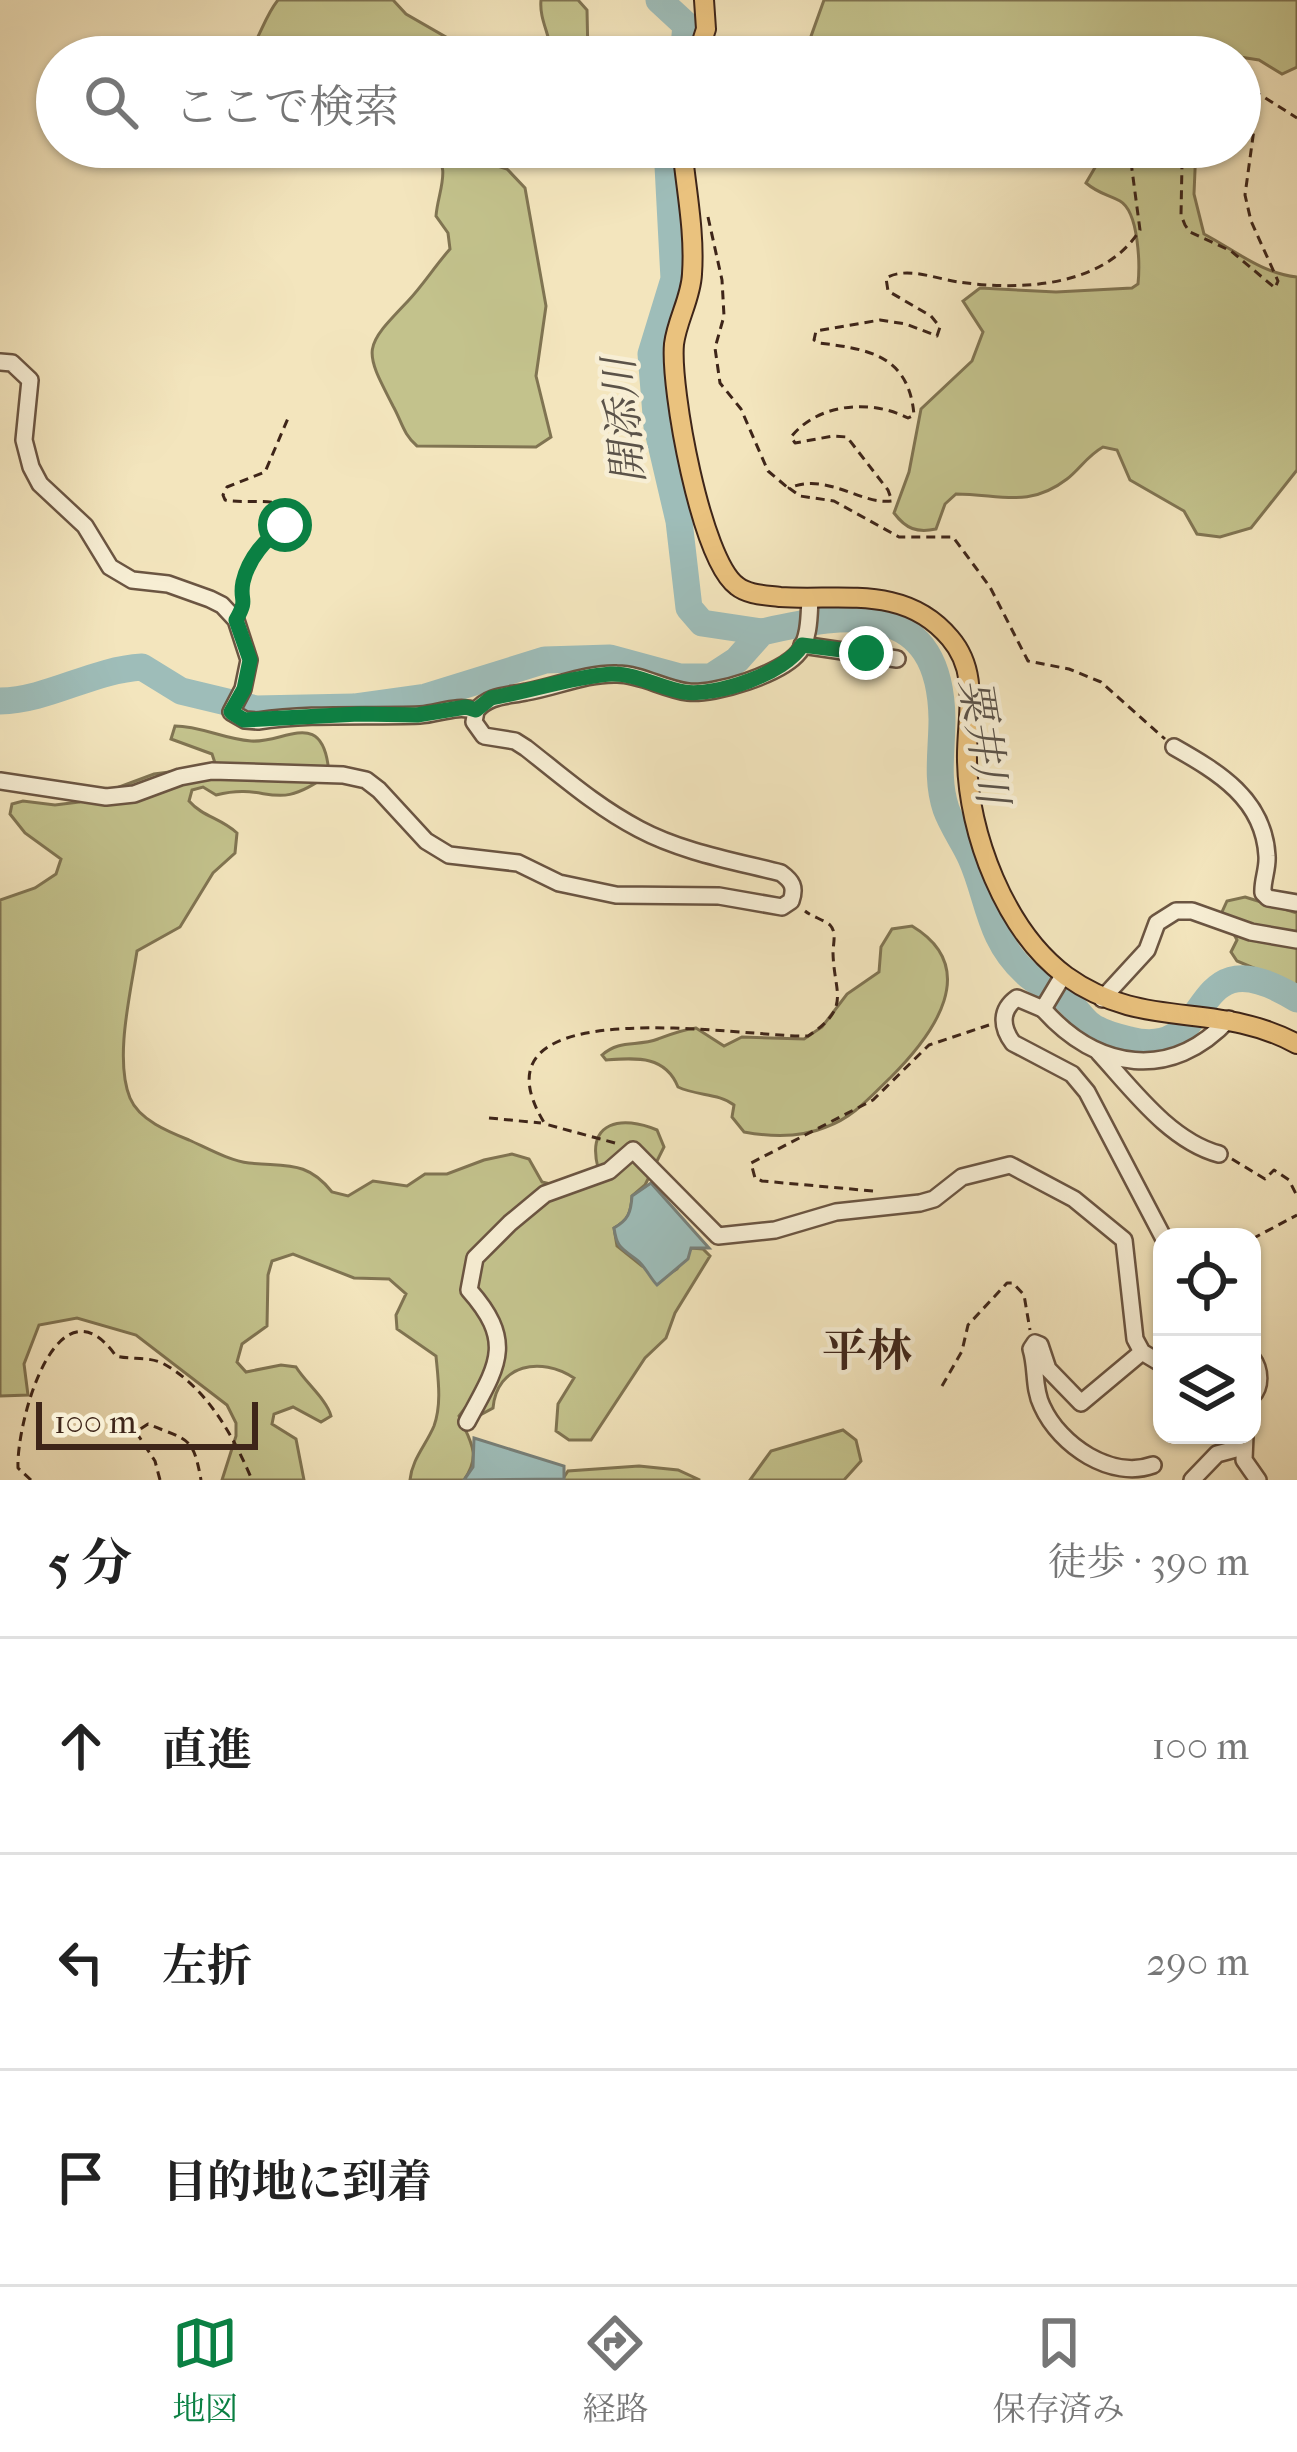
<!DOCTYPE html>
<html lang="ja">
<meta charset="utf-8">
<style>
body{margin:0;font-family:"IM FELL French Canon","Noto Serif JP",serif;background:#f2f2f2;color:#222}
.controls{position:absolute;right:36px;bottom:36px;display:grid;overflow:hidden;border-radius:24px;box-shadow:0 3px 9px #0004}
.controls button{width:108px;height:108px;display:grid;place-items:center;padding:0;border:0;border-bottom:3px solid #e0e0e0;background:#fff;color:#222;font:60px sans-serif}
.scale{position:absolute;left:36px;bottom:30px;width:222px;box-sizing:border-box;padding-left:12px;border:6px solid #3e2519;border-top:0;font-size:33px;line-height:42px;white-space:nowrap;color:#3e2519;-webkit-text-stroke:9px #f7eed4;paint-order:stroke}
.stop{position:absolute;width:36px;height:36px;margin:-27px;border:9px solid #0b8043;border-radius:50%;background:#fff}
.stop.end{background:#0b8043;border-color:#fff;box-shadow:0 3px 12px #0008}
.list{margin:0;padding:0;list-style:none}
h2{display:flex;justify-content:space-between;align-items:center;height:156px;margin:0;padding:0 48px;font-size:51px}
h2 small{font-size:39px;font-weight:400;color:#767676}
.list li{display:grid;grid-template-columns:78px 1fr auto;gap:36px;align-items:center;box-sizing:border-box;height:216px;padding:0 48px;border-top:3px solid #e0e0e0}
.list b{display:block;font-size:45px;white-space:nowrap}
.list em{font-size:39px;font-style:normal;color:#767676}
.icon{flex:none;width:66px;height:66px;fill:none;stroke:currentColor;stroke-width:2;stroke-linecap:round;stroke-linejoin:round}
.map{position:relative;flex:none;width:1297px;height:1480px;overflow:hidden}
.search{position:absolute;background:#fff;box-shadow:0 3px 9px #0004;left:36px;right:36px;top:36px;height:132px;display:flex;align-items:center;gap:30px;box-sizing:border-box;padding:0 42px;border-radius:66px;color:#767676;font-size:45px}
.sheet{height:804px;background:#fff}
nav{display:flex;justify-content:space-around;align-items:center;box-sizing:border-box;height:168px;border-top:3px solid #e0e0e0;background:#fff;font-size:33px;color:#767676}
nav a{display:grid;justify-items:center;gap:6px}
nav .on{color:#0b8043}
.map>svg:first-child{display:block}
.green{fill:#c3c28c;stroke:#807452;stroke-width:3}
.water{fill:#9ebdb9;stroke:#788079;stroke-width:3}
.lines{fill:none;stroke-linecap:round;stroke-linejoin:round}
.river{stroke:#9ebdb9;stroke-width:27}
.minor-casing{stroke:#6b5542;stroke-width:20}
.major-casing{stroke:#3e2519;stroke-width:22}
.path{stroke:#3e2519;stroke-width:3;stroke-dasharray:9 6;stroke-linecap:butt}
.minor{stroke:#f7eed4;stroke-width:15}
.major{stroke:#eac27e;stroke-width:18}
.route{stroke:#0b8043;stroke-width:15}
.labels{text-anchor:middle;stroke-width:9;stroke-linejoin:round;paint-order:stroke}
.water-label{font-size:42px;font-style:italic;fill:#5b5349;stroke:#f7eed4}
.quarter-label{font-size:45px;font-weight:bold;fill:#3e2519;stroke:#f7eed4}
</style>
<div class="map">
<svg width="1297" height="1480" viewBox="0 0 1297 1480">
<rect width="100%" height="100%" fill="#f3e5bd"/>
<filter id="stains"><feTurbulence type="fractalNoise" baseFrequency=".00167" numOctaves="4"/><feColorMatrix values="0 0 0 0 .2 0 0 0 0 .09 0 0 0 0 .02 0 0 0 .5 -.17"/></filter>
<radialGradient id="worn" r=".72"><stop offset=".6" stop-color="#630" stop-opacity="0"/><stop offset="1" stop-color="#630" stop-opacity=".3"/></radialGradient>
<g class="green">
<path d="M278,0H393L406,14L451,40L452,57H246C260,39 264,17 278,0Z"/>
<path d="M541,0H578L587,10L588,57H552C551,36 539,20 541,0Z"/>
<polygon points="824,0 1297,0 1297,67 1282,74 1259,60 1240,57 789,57 810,39"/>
<path d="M431,147H463L475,159L507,169L525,188L546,306L536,376L551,437L536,447L417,446C403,434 402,422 393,406C363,348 363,348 408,301C423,285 435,266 450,249L448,233L436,216C438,190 453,168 431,147Z"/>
<path d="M1107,147H1196L1194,194L1204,234C1236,251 1261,273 1297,277V470L1251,528L1220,537L1197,534L1184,511L1130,480L1117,450L1103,447C1087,456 1080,469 1067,479C1028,509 1000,494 956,494L945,504L936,529C917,533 906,529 894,513L909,472L921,409L972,361L983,332L963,301L980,288L1056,292L1132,288L1138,284C1140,265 1139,212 1120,201C1107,194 1099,194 1086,183Z"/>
<path d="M175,726C201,726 223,739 251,741C284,744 324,705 329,774C272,816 271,781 216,795L203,787L192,790L189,801C203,817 221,818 237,833L235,853L213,873L180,927L137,951C131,991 114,1059 130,1098C139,1120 169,1132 189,1140C207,1148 230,1161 249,1163C286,1167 307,1160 332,1192L348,1196L373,1181L407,1186L425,1174H447L484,1160L512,1154L529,1159L542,1182L568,1188L598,1168C586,1121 622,1115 657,1130L664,1147L645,1185L632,1196C631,1213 628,1220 614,1228L617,1246L642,1266L664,1277L677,1269L691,1248L703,1249L710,1256L675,1313L666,1338L645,1358L591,1440H569L556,1431L558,1404L574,1378C541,1356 497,1364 493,1408L480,1415L465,1408L459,1416C470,1441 482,1454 464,1480H410C412,1459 426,1445 434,1426C442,1404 438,1378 436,1356L397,1329L396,1315L406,1294L389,1279L354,1278L293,1254L272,1261L268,1275L267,1326L242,1344L237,1362L246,1372L281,1365L296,1367C306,1383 327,1400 331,1416L321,1422L293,1407L274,1414L272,1424L296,1439L304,1480H222L236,1436V1423L227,1405L136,1335L77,1318L39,1325L24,1364L28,1395L0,1396V900L35,888L56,874L61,859L25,833L10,814L12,804L23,801L55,805L79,802L154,774L216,766L212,754L171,739Z"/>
<polygon points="1245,897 1297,913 1297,986 1237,961 1231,952 1237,940 1222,912 1227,901"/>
<path d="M912,926C982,968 934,1034 891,1077C870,1097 854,1117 826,1127C800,1138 771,1137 744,1132L732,1117L734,1105C719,1093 697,1096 678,1087C665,1055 636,1058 606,1060L602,1055C620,1039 637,1047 658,1039C671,1034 681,1030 696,1028L724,1046L742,1037L804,1039L822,1027L847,994L879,972L881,947L892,929Z"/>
<polygon points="843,1430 856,1440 861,1461 844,1480 750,1480 771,1451"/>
<polygon points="639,1466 678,1470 700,1480 562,1480 568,1471"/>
</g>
<g class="water">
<path d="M651,1183L709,1248H691L688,1259L657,1285C650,1278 645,1266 637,1260C622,1248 617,1249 614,1228C628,1220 631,1213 632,1196Z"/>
<polygon points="474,1438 564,1466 564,1479 464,1480 473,1467"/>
</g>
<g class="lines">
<g class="river">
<polyline points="659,0 686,25 683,57"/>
<polyline points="667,147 674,279 651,354 657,427 679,521 689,608 702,623 762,632"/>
<path d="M0,701C49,700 92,670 142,667L181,691L256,709L354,707L426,697L545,660L610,658L680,677H711L737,660L762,632C849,612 940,598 942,719C942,750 936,779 946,809C952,826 964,842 971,858C989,898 988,938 1025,972C1035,983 1051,988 1063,997C1073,1004 1079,1015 1088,1023C1099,1033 1117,1037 1130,1040C1220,1063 1183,929 1297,999"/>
</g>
<g class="minor-casing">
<g id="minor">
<path d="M0,362L12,363L30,380L24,440L31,467L40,484L85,526L110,567L132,580L168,584L210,599L222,605L236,620L249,660L243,689L231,712L245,720L258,721C312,713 365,717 420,715C439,714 457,704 476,711"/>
<polyline points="802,645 897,659"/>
<path d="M1174,747C1218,772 1264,799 1267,856C1268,869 1262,881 1263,893L1268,898L1297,903"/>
<path d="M0,781L106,797L134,794L180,777L212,771L343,775L366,780L379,790L426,841L449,855L518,863L559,883L616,895L719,896L782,907L791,901C796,887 792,881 781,873C734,861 682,852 639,829C597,807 563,777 526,748L515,741L484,736L474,722L476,711C488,695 508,696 526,692C556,687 586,673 617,674C641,674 664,689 688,692C715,695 782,674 799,652C810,637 809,614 810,598"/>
<path d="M1064,974L1043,1009L1017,998C1000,1010 1001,1027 1013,1043L1072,1074L1087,1092L1163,1237"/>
<polyline points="1102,999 1147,950 1157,923 1176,911 1192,911 1251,932 1297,940"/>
<path d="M1043,1009C1097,1070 1171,1082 1229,1019"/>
<path d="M1099,1053C1132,1089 1170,1141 1219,1154"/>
<path d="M1142,1352L1081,1403L1048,1369L1040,1345L1035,1343L1031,1349C1037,1368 1033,1388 1042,1406C1060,1446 1112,1480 1153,1465"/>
<path d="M1252,1358C1261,1370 1261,1387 1252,1396"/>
<path d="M467,1422C497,1366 516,1343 469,1290L475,1258L510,1223L545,1194L609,1171L633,1150L718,1236L775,1230L836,1212L920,1203L934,1199L962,1177L1010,1165L1074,1199L1124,1240L1135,1339L1142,1352L1162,1364"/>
<polyline points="1245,1435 1244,1460 1258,1480"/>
<polyline points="1192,1480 1217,1454 1243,1447"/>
</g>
</g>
<g class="major-casing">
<g id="major">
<polyline points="697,57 706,29 704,0"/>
<path d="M682,147C686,189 695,232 692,274C691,298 677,320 674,344C670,388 701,560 737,586C748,595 766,595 780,597C841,601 905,584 950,638C981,674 966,717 967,760C968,833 1005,931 1066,976C1144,1032 1216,1000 1297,1044"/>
</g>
</g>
<g class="path">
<polyline points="1240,82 1297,118"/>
<path d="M1129,147L1140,230C1104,287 1021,291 959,282C936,279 907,266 886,278L888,291L931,316L940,327L937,336L906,324L880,320L816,331L814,340L819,343C868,349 909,355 914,415L908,418C871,399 818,403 791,437L795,443L833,436L847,437L888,490L892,501C860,505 828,472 789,488L800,496L834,501L899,537H953L990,587L1028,661L1069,669L1101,682L1165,739"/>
<polyline points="1174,147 1182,164 1181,215 1185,225 1190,232 1231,251 1275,288 1278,281 1251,221 1245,195 1254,129 1240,108"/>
<polyline points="708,217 722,280 724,316 715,348 720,383 741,409 768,471 787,487"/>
<path d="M243,608V582L258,548L285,525L290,509C275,497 245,504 225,500L223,495L227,487L265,472L289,416"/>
<polyline points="489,1118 541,1123"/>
<path d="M615,1143L545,1124C458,984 754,1039 808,1036C852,1007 834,994 833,953C833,944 837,932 830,925C824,920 811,916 805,911"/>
<polyline points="1232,1159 1265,1179 1274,1170 1289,1180 1297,1196"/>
<polyline points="873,1191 762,1181 755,1178 751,1163 873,1100 929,1045 989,1025"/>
<polyline points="1252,1239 1297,1215"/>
<polyline points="942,1386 962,1351 968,1325 1007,1283 1013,1283 1024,1295 1030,1330"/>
<path d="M31,1480L18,1468C16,1423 57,1273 116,1356C132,1360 149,1356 164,1364C207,1388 234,1437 252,1480"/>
<path d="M160,1480L155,1461L136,1432L148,1424C188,1441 193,1435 201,1480"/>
</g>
<use href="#minor" class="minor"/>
<use href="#major" class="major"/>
</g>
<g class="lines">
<path class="route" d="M285,525C265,540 249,557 243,582C239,602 249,597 236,620L250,660L244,689L231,712L244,720L359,714L417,715L466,707L476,710L491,698C531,691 571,677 611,674C636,673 660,688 684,692C716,697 786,673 802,645L866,653"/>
</g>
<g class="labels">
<g class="water-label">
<text transform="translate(623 421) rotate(-95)" y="15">開添川</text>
<text transform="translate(985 741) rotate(81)" y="15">粟井川</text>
</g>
<g class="quarter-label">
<text x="867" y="1366">平林</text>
</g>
</g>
<rect width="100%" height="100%" filter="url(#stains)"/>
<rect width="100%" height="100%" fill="url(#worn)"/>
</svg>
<div class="controls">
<button><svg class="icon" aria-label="locate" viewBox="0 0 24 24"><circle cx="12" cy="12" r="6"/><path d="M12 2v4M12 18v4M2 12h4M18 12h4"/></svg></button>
<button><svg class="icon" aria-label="layers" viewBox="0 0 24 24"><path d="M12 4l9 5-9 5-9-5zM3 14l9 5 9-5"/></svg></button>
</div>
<div class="scale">100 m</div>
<div class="stop" style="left:285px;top:525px"></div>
<div class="stop end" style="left:866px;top:653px"></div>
<div class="search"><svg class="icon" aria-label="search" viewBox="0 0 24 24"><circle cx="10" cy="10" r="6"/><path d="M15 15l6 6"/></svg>ここで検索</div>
</div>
<section class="sheet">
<h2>5 分<small>徒歩 · 390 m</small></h2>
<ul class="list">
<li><svg class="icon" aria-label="ahead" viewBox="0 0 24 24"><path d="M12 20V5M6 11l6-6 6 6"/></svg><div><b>直進</b></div><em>100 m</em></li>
<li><svg class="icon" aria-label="left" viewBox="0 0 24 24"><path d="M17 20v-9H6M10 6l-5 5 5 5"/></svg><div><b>左折</b></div><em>290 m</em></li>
<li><svg class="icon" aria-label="arrive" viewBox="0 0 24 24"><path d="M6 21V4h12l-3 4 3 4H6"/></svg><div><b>目的地に到着</b></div></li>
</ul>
</section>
<nav>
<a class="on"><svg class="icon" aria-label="map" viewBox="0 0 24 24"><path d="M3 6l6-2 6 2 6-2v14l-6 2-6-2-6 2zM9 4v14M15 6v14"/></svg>地図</a>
<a><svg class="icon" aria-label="directions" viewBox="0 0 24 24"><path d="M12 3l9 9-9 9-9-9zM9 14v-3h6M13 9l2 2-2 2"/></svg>経路</a>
<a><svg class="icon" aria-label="saved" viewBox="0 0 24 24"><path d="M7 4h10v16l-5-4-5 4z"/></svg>保存済み</a>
</nav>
